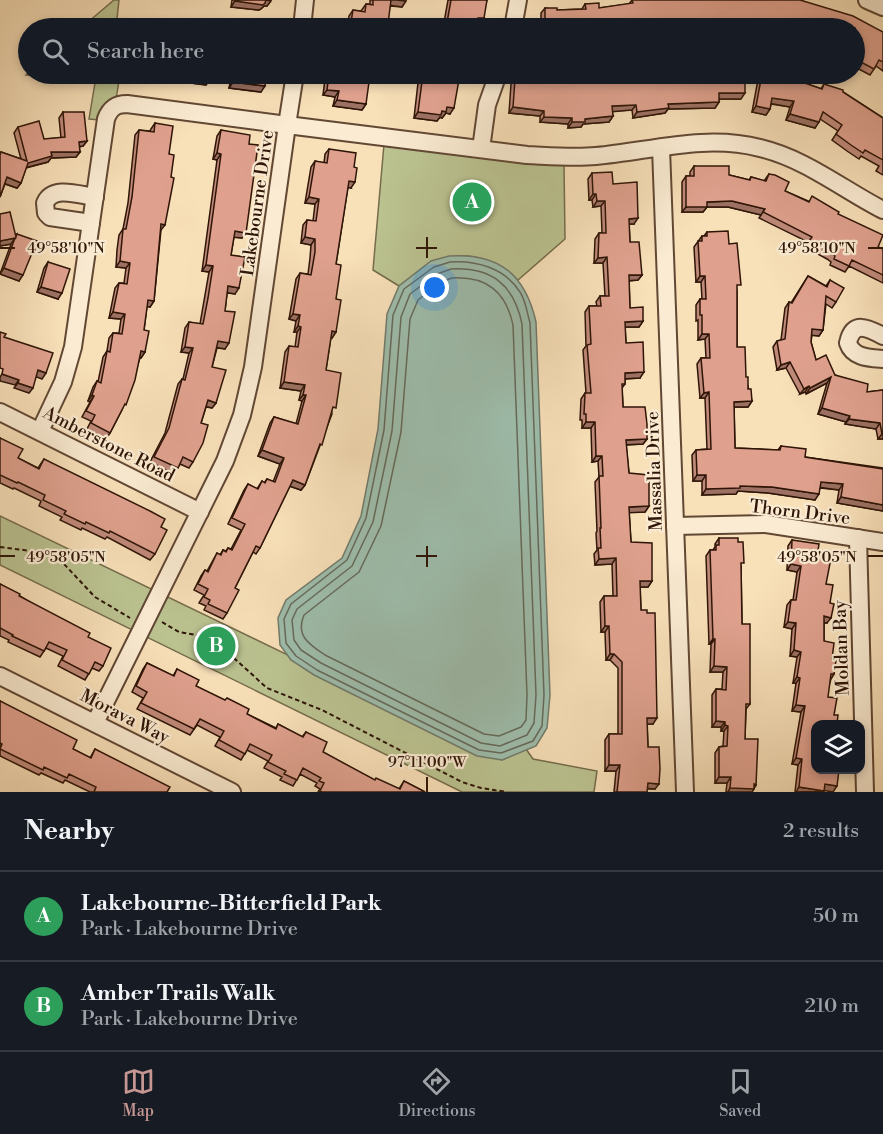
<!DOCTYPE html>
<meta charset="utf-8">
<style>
body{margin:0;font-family:"Libre Bodoni",serif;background:#242831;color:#f1f3f6}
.controls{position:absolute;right:18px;bottom:18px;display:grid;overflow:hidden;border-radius:12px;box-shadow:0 3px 9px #0003}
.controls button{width:54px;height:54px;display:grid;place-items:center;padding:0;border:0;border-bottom:2px solid #363941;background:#171b24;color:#f1f3f6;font:30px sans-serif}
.you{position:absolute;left:435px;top:288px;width:21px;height:21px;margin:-15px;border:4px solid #fff;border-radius:50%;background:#1a73e8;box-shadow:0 0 0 9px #1a73e833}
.badge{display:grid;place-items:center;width:39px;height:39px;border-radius:50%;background:#c59692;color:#fff;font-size:20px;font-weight:700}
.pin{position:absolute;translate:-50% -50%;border:3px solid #fff;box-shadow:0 2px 6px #0006}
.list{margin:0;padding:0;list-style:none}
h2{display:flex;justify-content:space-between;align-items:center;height:78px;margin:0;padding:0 24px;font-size:26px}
h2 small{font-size:20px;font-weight:400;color:#9ea1a6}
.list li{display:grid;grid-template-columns:39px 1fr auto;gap:18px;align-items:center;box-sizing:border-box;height:90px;padding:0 24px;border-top:2px solid #363941}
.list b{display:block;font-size:22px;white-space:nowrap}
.list p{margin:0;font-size:20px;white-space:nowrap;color:#9ea1a6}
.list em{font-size:20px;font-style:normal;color:#9ea1a6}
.icon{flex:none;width:33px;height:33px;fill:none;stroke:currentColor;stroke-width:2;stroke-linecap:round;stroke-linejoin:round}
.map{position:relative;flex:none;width:883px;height:792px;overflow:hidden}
.search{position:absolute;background:#171b24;box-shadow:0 3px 9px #0003;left:18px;right:18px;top:18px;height:66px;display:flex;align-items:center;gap:15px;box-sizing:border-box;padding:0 21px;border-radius:33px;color:#9ea1a6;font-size:22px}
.sheet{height:258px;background:#171b24}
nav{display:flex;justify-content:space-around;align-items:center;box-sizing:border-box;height:84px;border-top:2px solid #363941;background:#171b24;font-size:16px;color:#9ea1a6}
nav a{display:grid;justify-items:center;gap:3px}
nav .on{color:#c59692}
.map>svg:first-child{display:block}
.green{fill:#bbc391;stroke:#756c4c;stroke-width:1.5}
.water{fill:#9dbdac;stroke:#717a6a;stroke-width:1.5}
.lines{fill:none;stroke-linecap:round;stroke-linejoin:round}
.shore{stroke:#66695a;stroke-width:1.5}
.minor-casing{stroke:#614834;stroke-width:20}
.path{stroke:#2f1507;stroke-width:2;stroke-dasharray:4.5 3;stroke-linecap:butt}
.minor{stroke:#faebd2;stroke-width:16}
.wall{fill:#c08a7a;stroke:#2f1507;stroke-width:1.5}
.shaded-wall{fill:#9c7163;stroke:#2f1507;stroke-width:1.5}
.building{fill:#dfa18e;stroke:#2f1507;stroke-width:1.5}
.ticks{fill:none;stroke:#2f1507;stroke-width:2}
.labels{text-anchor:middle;stroke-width:4.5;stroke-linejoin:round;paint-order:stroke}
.street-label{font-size:18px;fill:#2f1507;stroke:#faebd2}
.ticks-label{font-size:15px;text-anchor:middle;fill:#2f1507;stroke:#faebd2;stroke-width:4.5;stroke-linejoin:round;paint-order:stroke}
</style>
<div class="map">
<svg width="883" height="792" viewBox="0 0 883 792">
<rect width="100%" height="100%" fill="#f8e0b9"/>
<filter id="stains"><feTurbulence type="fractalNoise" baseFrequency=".00333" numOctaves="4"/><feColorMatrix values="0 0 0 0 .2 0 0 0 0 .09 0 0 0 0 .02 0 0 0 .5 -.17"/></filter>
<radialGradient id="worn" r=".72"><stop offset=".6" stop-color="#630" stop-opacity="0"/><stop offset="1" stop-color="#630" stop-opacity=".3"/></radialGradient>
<g class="green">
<polygon points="114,0 119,0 116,28 81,28"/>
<polygon points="28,73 110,74 120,75 116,99 100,120 89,119 95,83 26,75"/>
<path d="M384,144L564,165L565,239L518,280C472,242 442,252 399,286L373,270Z"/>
<polygon points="0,516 288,655 291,660 502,760 526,749 533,759 597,771 594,792 462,792 0,565"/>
</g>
<path class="water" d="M449,256C499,253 525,274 536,322L550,695L547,728L536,746L502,760L477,756L314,675L291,660L280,645L278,618L286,600L342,558L361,516L378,429L387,314L399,286L431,261Z"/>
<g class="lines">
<g class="shore">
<path d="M450,262C476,260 505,268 520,292C526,301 527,313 530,323L544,695L542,726L533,741L501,753L479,750L317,670L296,656L286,643L284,619L291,604L347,560L366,518L384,430L393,315L404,289L434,267Z"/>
<path d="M451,269C492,267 514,285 522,324L536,695L534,723L527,735L500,746L481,743L321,663L301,650L294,640L292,620L297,609L352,566L373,522L392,431L401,317L410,294L437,274Z"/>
<path d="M452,278C487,276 506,292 513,325L527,695L526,720L521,727L499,736L484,734L325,655C310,645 295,636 304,615L359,572L381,526L401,432L410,319L418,300L441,282Z"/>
</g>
<g class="minor-casing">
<g id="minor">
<polyline points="867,0 883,7"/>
<polyline points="302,28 305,0"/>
<polyline points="513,28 518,0"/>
<polyline points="661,148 685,792"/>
<polyline points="481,149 487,105 498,74"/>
<path d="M91,223L50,217L46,213L45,203C53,185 79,195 95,197"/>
<path d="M883,336C868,328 853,320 848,343C853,358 870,358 883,359"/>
<polyline points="0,412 200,512"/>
<path d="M40,431L63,382L73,347L106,119C110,108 116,104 127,104L287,125L295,74"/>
<polyline points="675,526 766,524 883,542"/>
<polyline points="858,538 865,792"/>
<polyline points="0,676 232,792"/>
<path d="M95,723L225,461L242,415L253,367L287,125L527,155C550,156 573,158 596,156C651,151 705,134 760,148C806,159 842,189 883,210"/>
</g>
</g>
<g class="path">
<polyline points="0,547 39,552 56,558 64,564 95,597 130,618"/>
<polyline points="162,622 179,632 202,636 214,640 267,688 322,710 462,782 481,788 507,792"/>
</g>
<use href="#minor" class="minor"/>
</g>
<g class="wall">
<polygon points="232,0 271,0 267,6 264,6 261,9 259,10 231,7"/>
<polygon points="370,0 406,0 402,7 390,6 385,28 333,28 335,26 347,28 349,16 353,10 361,11 366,4 370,4"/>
<polygon points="448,0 487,0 480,24 477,24 477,28 443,28"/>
<polygon points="632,0 800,0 883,32 883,71 876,66 870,75 855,67 855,28 532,28 536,21 541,22 541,13 545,8 557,10 582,9 585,4 599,8 629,4"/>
<polygon points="176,74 275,74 271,79 266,79 261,92 229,88 231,78 210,75 210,79 206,85 175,81"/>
<polygon points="323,74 366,74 365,82 366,104 362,110 333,106 335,97 323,95 325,79 322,78"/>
<polygon points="419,74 460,74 450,114 446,113 442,118 440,117 437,121 414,118"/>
<polygon points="634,74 741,99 719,99 719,102 715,108 668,109 665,113 633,118 632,110 612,111 613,116 609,122 583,124 581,127 568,128 568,124 540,122 540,116 509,113 511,84 515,79 547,82 548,80 596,81 597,79 632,77"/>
<polygon points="759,74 786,74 785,76 821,89 824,84 843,92 883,118 883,175 876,171 879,166 861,156 859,159 847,151 832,140 838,131 820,119 815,128 786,120 790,107 771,104 770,109 766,115 752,112"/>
<polygon points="63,112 87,141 83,146 79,147 80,152 76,157 51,158 48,162 26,168 21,183 17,188 5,184 0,197 0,154 1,152 21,159 14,133 18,127 44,139 61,138 59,118"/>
<polygon points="155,123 169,154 161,230 154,301 150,307 147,306 144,330 145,352 141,358 140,358 122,410 110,433 106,439 87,429 91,421 82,417 90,402 88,401 93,387 97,381 98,382 103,357 107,351 109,338 113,333 119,333 121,319 109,318 115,288 119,283 124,283 126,268 116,267 117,250 119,235 123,229 128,203 135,135 139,130 150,131 151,129"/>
<polygon points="221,130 249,144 242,238 234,237 231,255 235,294 227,293 225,311 225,349 217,348 212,367 216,403 212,408 206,407 201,423 193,462 189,468 180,464 174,474 150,462 165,433 178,384 182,379 183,379 189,353 181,352 185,328 189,322 200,324 209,272 202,271 217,160 213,159 217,136"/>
<polygon points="329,149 351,188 348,187 336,264 336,332 332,338 331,337 326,370 332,414 305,485 301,490 290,486 260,548 256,554 253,552 235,588 227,613 223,619 204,610 206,606 199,603 204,595 194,590 201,576 205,570 207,571 217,553 220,555 223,550 226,551 228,548 231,549 241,530 228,524 244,490 248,484 257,489 262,481 264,483 267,479 273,482 280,464 258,456 270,423 274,417 296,424 302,401 299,400 301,391 280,388 285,352 289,346 295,347 297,332 294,332 296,321 289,319 296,279 300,273 308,274 310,258 311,245 301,243 303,225 307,220 313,221 315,204 305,203 311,167 315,161 324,163 325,154"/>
<polygon points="694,166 749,180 751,177 764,181 769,174 785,191 838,214 878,247 883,249 883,283 849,266 845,272 830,265 831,262 827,259 805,247 808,242 759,218 761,215 728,207 707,207 703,212 682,212 682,182 686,176 690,176 690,172"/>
<polygon points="592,173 613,184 634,224 629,224 630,242 642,275 638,280 629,281 630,308 643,321 639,327 625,327 626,343 640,378 625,379 625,384 622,388 623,407 647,439 643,444 626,445 629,473 649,506 645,512 629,512 631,542 652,581 648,587 640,587 641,610 653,724 647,724 648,747 655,789 647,789 647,792 614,792 616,771 605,771 605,740 609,734 618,734 618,668 610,660 606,660 605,632 601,632 600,602 604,596 613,596 612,564 595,565 594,554 597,550 596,533 597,531 595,482 599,477 598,461 592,462 591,428 582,428 582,420 580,420 581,399 585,393 586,393 583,350 586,346 585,312 589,306 597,306 596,302 600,296 605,296 603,263 594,263 595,239 599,233 602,233 601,206 593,207 592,200 589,200 588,179"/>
<polygon points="0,214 15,236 17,234 19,281 0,274 11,244 0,246"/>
<polygon points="707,232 729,244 737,291 737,347 752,401 748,407 734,407 735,448 778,450 781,446 805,457 883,468 883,511 837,503 839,490 820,488 815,500 768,493 738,491 736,494 702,495 702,481 693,481 692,455 696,450 707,449 705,398 700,398 697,364 701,358 706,358 705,339 698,340 698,320 696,321 696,305 700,299 702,299 701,282 696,282 694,247 702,236 704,236"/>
<polygon points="48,262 58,299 37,292 44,268"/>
<polygon points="808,276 826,286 830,280 836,302 832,308 826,304 823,330 819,336 812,335 811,342 816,360 835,375 867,392 883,390 883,439 878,439 876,429 845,424 846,422 818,414 827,383 806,394 805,392 800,394 786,368 777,370 773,347 777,341 781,340 785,308 789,302 791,303"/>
<polygon points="0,438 18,458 38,468 44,459 161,527 155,554 150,560 107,537 105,539 82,528 81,530 60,520 62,517 39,506 41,501 14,488 13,489 0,483"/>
<polygon points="719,538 741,566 742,624 750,704 746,709 745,739 756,785 752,792 726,792 727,783 715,783 715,753 719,747 723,746 724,731 721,731 721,727 712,727 712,695 716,689 722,689 723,672 710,672 711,644 709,644 706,556 710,550 713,550 715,547 715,544"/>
<polygon points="792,540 818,551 821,556 826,584 827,623 824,623 824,641 832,659 834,674 831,679 816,724 824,791 823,792 795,792 798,765 792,764 801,712 792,711 796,683 793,683 797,657 790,656 792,629 784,627 787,605 791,600 793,600 797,572 787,570 788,546"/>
<polygon points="0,584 88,637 103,666 99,671 92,668 85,680 58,666 63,656 46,648 40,657 8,642 9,640 0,636"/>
<polygon points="147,663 173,676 177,669 196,686 247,714 276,728 278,724 302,737 306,732 323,752 374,780 399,789 404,781 425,792 318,792 320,789 315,786 317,783 300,774 293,786 280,780 282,777 264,768 268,761 247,750 241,760 215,746 220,737 197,725 190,735 137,709 143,698 132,692 143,669"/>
<polygon points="0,701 73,749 90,758 95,749 167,792 90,792 65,780 63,783 41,773 39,775 0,756"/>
</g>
<g class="shaded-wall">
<polygon points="266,0 271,1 267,6 264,6 261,9 259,10 231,7 235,1"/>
<polygon points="391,0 396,0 406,1 402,7 387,5"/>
<polygon points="478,18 484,18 480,24 474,24"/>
<polygon points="371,22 388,24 385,28 367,28"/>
<polygon points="701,23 727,23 723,28 697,28"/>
<polygon points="745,23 772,28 724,28 727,25"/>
<polygon points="682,27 681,28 660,28"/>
<polygon points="121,74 158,74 154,79"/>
<polygon points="208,74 234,74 231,78 207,75"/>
<polygon points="266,74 275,74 271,79 263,78"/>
<polygon points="325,74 329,74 325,79 322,78"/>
<polygon points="179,76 210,79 206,85 175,81"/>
<polygon points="233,82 265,86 261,92 229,88"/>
<polygon points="327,90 339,91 335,97 323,95"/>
<polygon points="719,93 745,93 741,99 715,99"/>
<polygon points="772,98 794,101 790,107 768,103"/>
<polygon points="337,100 366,104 362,110 333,106"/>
<polygon points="719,102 715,108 668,109 665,113 633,118 637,112 668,104"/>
<polygon points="636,105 632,110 608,112 612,106"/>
<polygon points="756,106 770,109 766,115 752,112"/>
<polygon points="447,107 454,108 450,114 446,113 442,118 440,117 437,121 414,118 418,112 442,111"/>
<polygon points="513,107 544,111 540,116 509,113"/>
<polygon points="790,114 819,122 815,128 786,120"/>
<polygon points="613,116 609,122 583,124 581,127 568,128 572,122 585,119"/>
<polygon points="544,117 572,118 568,124 540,122"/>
<polygon points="87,141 83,146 75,147 79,142"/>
<polygon points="51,152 80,152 76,157 51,158 48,162 24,168 28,163"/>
<polygon points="217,153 221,154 217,160 213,159"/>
<polygon points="7,177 21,183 17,188 3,183"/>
<polygon points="349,181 355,182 351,188 344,187"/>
<polygon points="593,194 596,194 592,200 589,200"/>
<polygon points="309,197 319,199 315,204 305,203"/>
<polygon points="597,201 605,201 601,206 593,207"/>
<polygon points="732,201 765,209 761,215 728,207 707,207 703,212 682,212 686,207 707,202"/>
<polygon points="638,218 634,224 625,224 629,219"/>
<polygon points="161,224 165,225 161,230 157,230"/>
<polygon points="235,231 246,233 242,238 231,237"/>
<polygon points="305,237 315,239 311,245 301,243"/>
<polygon points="15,238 11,244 0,246 0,241"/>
<polygon points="607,257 603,263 594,263 598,258"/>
<polygon points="120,261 130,263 126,268 116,267"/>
<polygon points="206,265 213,266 209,272 202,271"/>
<polygon points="4,268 23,275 19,281 0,274"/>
<polygon points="629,275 642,275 638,280 625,281"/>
<polygon points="700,276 705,276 701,282 696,282"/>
<polygon points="228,286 239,288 235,294 224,292"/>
<polygon points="41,287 62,293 58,299 37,292"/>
<polygon points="148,300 154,301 150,307 144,306"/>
<polygon points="113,312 125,314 121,319 109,318"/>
<polygon points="293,314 300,315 296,321 289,319"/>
<polygon points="643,321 639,327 621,327 625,322"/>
<polygon points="298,326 301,327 297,332 294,332"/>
<polygon points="812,329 823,330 819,336 808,335"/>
<polygon points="332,331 336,332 332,338 328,337"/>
<polygon points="702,334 709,334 705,339 698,340"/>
<polygon points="218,341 229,343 225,349 214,347"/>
<polygon points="185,347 193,348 189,353 181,352"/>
<polygon points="141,351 145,352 141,358 137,357"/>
<polygon points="790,362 786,368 777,370 781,365"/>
<polygon points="38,370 46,373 42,379 34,376"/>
<polygon points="644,372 640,378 621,379 625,373"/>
<polygon points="2,374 19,380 15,385 0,381 0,377"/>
<polygon points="831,377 827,383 806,394 810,388"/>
<polygon points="284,382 305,385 301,391 280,388"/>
<polygon points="18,383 33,388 29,393 14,388"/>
<polygon points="809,386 805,392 800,394 804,389"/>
<polygon points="709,392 705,398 700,398 704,393"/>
<polygon points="92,395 94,396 90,402 88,401"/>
<polygon points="303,395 306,395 302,401 299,400"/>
<polygon points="208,400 216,403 212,408 204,406"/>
<polygon points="752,401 748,407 730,407 734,402"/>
<polygon points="822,408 850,416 846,422 818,414"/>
<polygon points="849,419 880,423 876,429 845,424"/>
<polygon points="586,422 595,422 591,428 582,428"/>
<polygon points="883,433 883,439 878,439 882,434"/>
<polygon points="647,439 643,444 622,445 626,440"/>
<polygon points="262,450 284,458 280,464 258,456"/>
<polygon points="596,456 602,456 598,461 592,462"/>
<polygon points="697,475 706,475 702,481 693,481"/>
<polygon points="293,480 305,485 301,490 289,486"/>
<polygon points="821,482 843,484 839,490 817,487"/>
<polygon points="740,486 772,487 819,494 815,500 768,493 738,491 736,494 702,495 706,489"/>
<polygon points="841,497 883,505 883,511 837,503"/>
<polygon points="649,506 645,512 625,513 629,507"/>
<polygon points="616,558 612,564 595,565 599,559"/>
<polygon points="791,564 801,566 797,572 787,570"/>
<polygon points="640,581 652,581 648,587 636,587"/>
<polygon points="824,616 831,618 827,623 820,622"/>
<polygon points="788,622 796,623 792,629 784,627"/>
<polygon points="605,626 609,626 605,632 601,632"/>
<polygon points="713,639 715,639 711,644 709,644"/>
<polygon points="794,650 801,652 797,657 790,656"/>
<polygon points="610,654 614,654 610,660 606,660"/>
<polygon points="714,666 727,667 723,672 710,672"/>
<polygon points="797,677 800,678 796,683 793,683"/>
<polygon points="796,705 805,706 801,712 792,711"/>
<polygon points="647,718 657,718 653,724 643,724"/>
<polygon points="716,721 725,722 721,727 712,727"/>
<polygon points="725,725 728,726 724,731 721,731"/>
<polygon points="796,758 802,759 798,765 792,764"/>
<polygon points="609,765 620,765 616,771 605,771"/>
<polygon points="719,777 731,777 727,783 715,783"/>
<polygon points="648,783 659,784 655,789 644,788"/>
<polygon points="754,784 756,785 752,792 728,792 730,788"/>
<polygon points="825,784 837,786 833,792 821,790"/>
<polygon points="799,787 824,791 796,792"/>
</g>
<g class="building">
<polygon points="235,0 271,0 266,0 265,3 263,5 235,1"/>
<polygon points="373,0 391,0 388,24 371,22 370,28 350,28 353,10 365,12 366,4 373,5"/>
<polygon points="451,0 487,0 484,18 478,18 477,28 446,28"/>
<polygon points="632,0 800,0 853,16 883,32 883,62 879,60 874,69 855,59 855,28 772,28 745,23 745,26 727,25 727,23 701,23 701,28 682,28 682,27 660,28 536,28 536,21 545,22 545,8 557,8 557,10 586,9 585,4 599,3 599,8 633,3"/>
<polygon points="335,26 350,28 334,28"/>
<polygon points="180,74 211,74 210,79 179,76"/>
<polygon points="235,74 266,74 265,86 233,82"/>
<polygon points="329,74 366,74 365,82 369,82 366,104 337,100 339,91 327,90"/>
<polygon points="423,74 460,74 454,108 447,107 446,112 442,111 441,115 418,112"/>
<polygon points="634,74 745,74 745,93 719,93 719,102 668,104 669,108 637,112 636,105 612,106 613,116 585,119 585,122 572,122 572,118 544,117 544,111 513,107 515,79 548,82 548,80 597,81 597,79 634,76"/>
<polygon points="762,74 786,74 785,76 822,89 824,84 843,90 843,92 883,118 883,160 865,150 863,153 851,145 836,134 842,125 823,112 819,122 790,114 794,101 772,98 770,109 756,106"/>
<polygon points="63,112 84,112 87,141 79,142 80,152 51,152 52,156 28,163 21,183 7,177 0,197 0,155 1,152 27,161 18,127 39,121 44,139 65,137"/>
<polygon points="155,123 173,126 169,154 174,155 171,177 174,178 165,225 161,224 154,301 148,300 144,330 149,331 145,352 141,351 135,380 126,405 125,404 110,433 91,423 95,415 86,411 94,396 92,395 97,381 101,383 107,351 110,352 113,333 122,334 125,314 113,312 119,283 127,284 130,263 120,261 123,229 126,229 132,197 139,130 154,132"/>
<polygon points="221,130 250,135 249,144 258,145 246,233 235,231 231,255 245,257 239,288 228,286 225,311 235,312 229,343 218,341 212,367 226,370 216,403 208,400 201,423 208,425 203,443 193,462 183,457 178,468 154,457 169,428 182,379 185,380 193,348 185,347 189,322 203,324 208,298 213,266 206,265 221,154 217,153"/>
<polygon points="329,149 356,153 354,167 357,168 355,182 349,181 336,264 341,265 336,299 341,300 336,332 332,331 326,370 341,373 336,408 333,407 322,445 320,444 305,485 293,480 260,548 256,546 235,588 239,590 227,613 208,604 210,600 204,597 208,589 198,584 205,570 208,572 217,553 221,555 223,550 226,552 228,548 232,550 245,524 232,518 248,484 258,489 262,481 265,483 267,479 275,482 284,458 262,450 274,417 298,424 306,395 303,395 305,385 284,382 289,346 298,347 301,327 298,326 300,315 293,314 300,273 311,275 315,252 315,239 305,237 307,220 316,221 319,199 309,197 315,161 327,163"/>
<polygon points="694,166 729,166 729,175 750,180 751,177 766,181 769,174 775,175 789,182 785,191 809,202 812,196 839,212 838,214 883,235 878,247 883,249 883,275 852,260 849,266 834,259 835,256 831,253 809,241 812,237 763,212 765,209 732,201 707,202 707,207 686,207 686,176 694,176"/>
<polygon points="612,172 613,184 637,182 638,218 629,219 630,242 639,242 642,275 629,275 630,308 643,307 643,321 625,322 626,343 643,342 644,372 625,373 625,384 622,384 623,407 645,407 647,424 647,439 626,440 629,473 649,475 649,506 629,507 631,542 652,543 652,581 640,581 641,610 647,610 647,613 655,613 657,718 647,718 648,747 659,747 660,769 659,784 648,783 647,792 617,792 620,765 609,765 609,734 622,734 622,662 614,654 610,654 609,626 605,626 604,596 617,596 616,558 599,559 598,548 601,548 600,528 601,528 599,476 603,476 602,456 596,456 595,422 586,422 586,414 584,414 585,393 591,393 587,345 591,344 589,306 601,306 600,296 609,296 607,257 598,258 599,233 606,233 605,201 597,201 596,194 593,194 592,173"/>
<polygon points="10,212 16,237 17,234 37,241 23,275 4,268 15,238 0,241 0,214"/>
<polygon points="728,231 729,244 737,243 741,285 737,285 737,347 745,347 746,377 748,377 748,389 751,389 752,401 734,402 735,448 780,450 781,446 806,449 805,457 883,469 883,505 841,497 843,484 821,482 819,494 772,487 740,486 740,488 706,489 706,475 697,475 696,450 711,449 709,392 704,393 701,358 710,358 709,334 702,334 702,315 700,315 700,299 706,299 705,276 700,276 698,241 702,241 702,236 707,236 707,232"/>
<polygon points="48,262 70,269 62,293 41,287"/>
<polygon points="808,276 827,287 830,280 844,288 836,302 826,296 823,330 812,329 811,342 816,360 826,355 835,375 868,384 867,392 883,390 883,433 882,434 880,423 849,419 850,416 822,408 831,377 810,388 809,386 804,389 790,362 781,365 777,341 785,339 789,302 792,303"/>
<polygon points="0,332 6,334 4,337 53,353 46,373 38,370 33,388 18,383 19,380 2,374 3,369 0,368"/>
<polygon points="0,438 23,449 18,458 39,469 44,459 150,511 165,519 161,527 167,530 155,554 110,531 109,533 86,522 85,524 64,514 66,511 43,500 45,495 18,482 17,483 0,475"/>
<polygon points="719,538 738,538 738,542 743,542 744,563 741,563 742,624 750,624 750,704 746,704 745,739 758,739 756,785 754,784 754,789 730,788 731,777 719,777 719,747 727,746 728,726 725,725 725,722 716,721 716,689 726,690 727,667 714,666 715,639 713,639 710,550 716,550 716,545 719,545"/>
<polygon points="792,540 819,544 818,551 822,552 821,556 831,558 826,584 833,585 830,603 834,604 831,618 824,616 824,641 834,643 832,659 836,660 834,674 831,674 828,697 837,698 834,715 838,715 837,724 816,724 816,770 839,770 837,786 825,784 824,791 799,787 802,759 796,758 805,706 796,705 800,678 797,677 801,652 794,650 796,623 788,622 791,600 796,600 801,566 791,564"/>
<polygon points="0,584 20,594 19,596 90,633 88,637 111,648 103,666 95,662 89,674 62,660 67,650 49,642 44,651 12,636 13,635 0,628"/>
<polygon points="147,663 174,676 177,669 199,680 196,686 225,700 227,698 249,709 247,714 276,729 278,724 303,737 306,732 327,742 323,752 375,780 376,778 400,789 404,781 425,792 322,792 320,791 324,783 319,781 321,778 303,768 297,780 284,774 286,771 268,762 272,755 250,744 245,754 219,740 224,731 200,719 194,729 141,703 147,692 136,686"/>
<polygon points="0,701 77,740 73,749 91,758 95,749 170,787 167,792 94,792 96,787 69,774 67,778 44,767 43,770 0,749 2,744 0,743"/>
</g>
<path class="ticks" d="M427,237V258M0,248H15M416,248H437M868,248H883M427,546V567M0,556H15M416,556H437M868,556H883M427,777V792"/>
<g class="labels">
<g class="street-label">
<text transform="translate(257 203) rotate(-82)" y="6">Lakebourne Drive</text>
<text transform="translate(109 444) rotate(27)" y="6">Amberstone Road</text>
<text transform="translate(654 471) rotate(-92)" y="6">Massalia Drive</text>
<text transform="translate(800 512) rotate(7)" y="6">Thorn Drive</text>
<text transform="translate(841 648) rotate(-92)" y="6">Moldan Bay</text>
<text transform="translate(125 716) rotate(27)" y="6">Morava Way</text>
</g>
</g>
<g class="ticks-label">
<text x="66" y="253">49°58'10"N</text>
<text x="817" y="253">49°58'10"N</text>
<text x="66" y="562">49°58'05"N</text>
<text x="817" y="562">49°58'05"N</text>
<text x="427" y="767">97°11'00"W</text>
</g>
<rect width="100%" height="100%" filter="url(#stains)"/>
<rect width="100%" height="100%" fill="url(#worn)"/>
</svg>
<div class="controls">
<button><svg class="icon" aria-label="layers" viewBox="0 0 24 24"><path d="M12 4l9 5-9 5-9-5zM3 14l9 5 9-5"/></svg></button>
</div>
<div class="you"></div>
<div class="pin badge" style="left:472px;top:202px;background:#2e9e5b">A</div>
<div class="pin badge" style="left:216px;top:646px;background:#2e9e5b">B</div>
<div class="search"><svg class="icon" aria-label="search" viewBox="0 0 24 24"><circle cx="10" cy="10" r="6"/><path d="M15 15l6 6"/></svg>Search here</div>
</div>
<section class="sheet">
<h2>Nearby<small>2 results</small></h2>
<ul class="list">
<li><span class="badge" style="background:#2e9e5b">A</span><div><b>Lakebourne-Bitterfield Park</b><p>Park · Lakebourne Drive</p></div><em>50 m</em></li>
<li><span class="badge" style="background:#2e9e5b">B</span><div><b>Amber Trails Walk</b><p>Park · Lakebourne Drive</p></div><em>210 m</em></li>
</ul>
</section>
<nav>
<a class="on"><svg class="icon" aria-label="map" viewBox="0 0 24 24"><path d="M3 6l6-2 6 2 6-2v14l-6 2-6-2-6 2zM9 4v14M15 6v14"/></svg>Map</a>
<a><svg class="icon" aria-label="directions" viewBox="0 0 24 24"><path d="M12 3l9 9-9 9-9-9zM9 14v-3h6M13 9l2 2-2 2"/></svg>Directions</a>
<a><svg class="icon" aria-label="saved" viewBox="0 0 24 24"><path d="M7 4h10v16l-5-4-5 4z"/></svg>Saved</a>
</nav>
